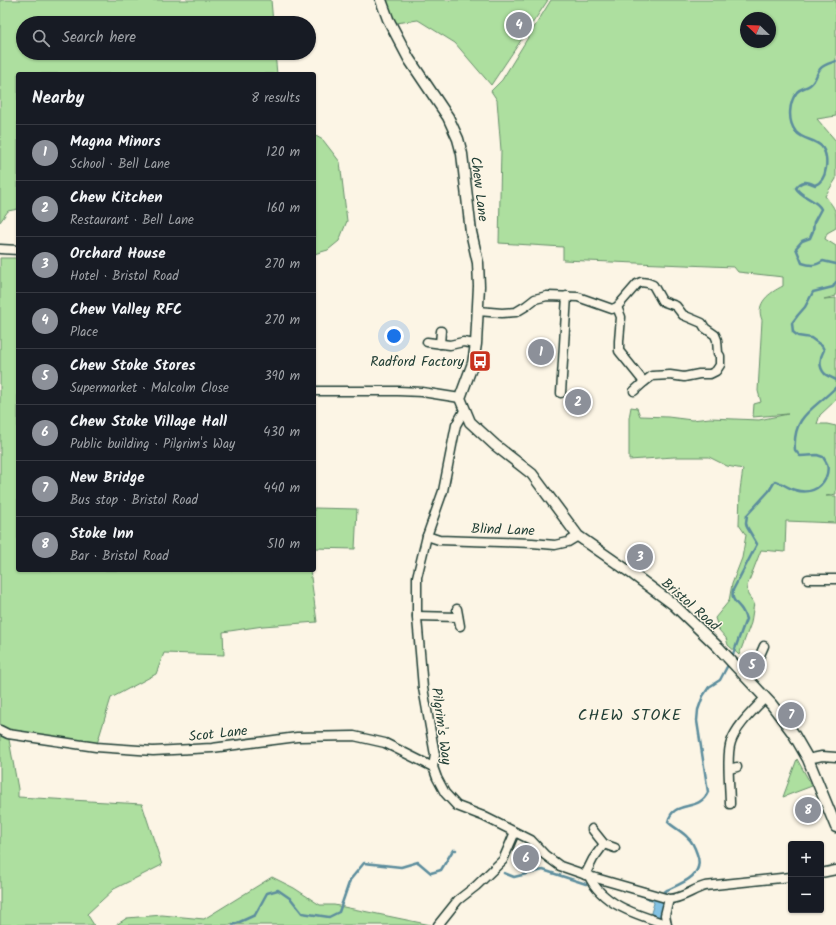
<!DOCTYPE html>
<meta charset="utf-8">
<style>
body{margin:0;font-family:Kalam,sans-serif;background:#242831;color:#f1f3f6}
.controls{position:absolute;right:12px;bottom:12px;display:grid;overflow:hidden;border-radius:4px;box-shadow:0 1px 3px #0004}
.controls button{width:36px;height:36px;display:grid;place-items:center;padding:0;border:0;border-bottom:1px solid #363941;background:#171b24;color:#f1f3f6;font:20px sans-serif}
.compass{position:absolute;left:740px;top:12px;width:36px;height:36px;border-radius:50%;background:#171b24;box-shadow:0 1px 3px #0004;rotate:293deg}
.you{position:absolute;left:394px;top:336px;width:14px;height:14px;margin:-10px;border:3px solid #fff;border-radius:50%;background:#1a73e8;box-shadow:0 0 0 6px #1a73e833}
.badge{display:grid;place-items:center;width:26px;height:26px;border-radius:50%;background:#8c9099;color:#fff;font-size:13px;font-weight:700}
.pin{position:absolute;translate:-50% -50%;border:2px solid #fff;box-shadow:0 1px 4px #0006}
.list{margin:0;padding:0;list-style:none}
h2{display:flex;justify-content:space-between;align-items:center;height:52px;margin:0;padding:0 16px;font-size:17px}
h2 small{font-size:13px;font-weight:400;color:#9ea1a6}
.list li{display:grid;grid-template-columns:26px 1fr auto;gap:12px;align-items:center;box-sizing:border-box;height:56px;padding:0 16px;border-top:1px solid #363941}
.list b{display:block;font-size:15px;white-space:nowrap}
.list p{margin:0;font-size:13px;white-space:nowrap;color:#9ea1a6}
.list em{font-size:13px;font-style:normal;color:#9ea1a6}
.icon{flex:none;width:22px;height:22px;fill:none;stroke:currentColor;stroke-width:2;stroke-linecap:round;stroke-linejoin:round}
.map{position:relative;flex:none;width:836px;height:925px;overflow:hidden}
.search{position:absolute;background:#171b24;box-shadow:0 1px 3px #0004;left:16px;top:16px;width:300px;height:44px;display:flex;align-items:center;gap:10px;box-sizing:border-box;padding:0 14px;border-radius:22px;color:#9ea1a6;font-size:15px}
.panel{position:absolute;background:#171b24;box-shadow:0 1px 3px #0004;left:16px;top:72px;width:300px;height:500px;border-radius:4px}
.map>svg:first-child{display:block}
.green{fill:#addf9f;stroke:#668e6a;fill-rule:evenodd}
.water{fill:#83c2e3;stroke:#5b8d9d}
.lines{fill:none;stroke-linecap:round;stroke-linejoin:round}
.stream{stroke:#5b8d9d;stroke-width:2.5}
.minor-casing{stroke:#1f3d34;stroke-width:11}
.major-casing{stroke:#1f3d34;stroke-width:13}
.minor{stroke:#fcf5e5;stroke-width:8}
.major{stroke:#fcf5e5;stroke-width:10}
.labels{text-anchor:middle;stroke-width:3;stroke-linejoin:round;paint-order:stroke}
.street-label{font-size:14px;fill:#1f3d34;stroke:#fcf5e5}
.poi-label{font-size:14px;fill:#1f3d34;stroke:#fcf5e5;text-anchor:end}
.quarter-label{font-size:16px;letter-spacing:1px;fill:#1f3d34;stroke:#fcf5e5}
</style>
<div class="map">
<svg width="836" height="925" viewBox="0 0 836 925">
<rect width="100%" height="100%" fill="#fcf5e5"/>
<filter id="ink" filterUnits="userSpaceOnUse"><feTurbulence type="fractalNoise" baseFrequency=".025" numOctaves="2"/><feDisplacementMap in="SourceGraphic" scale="8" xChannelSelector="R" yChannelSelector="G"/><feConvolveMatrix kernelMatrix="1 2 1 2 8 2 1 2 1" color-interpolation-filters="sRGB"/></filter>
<g filter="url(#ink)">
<g class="green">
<polygon points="0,0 271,0 273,23 23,23 23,53 275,53 277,74 18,74 18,209 8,211 0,222"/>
<polygon points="382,0 548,0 491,85 455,43 418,20 396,23"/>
<path d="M551,0H836V116L817,119L836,141V179L825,196C836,210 836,209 836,228L827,233L825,239L836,246V296L824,299L836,298V400L820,415L817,424H827L836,426V494L826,496H836V523L786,521L785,552L761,550L747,586L748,595L754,603L751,623L739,655L728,645L726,638L719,630L715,618L729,601L732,584L742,558L746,535L739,525L740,490L743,469L727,466L709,457H674L629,460V418L631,407L637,408L640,416L668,417L692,420L710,418L759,420L788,414L753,417L754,404L761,402L758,391L762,320C755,303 769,293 783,286V277L738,272L734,267L563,260V247L499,243L501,150L497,100L491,91L502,80ZM746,18H770V42H746Z"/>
<polygon points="314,135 323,140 340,162 347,221 339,241 328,250 314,254"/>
<polygon points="0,258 18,258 18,570 310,570 317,622 263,626 223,632 224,655 164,653 156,674 111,698 96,747 8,734 18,789 18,797 142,804 162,865 114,889 87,914 94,925 0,925"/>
<polygon points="314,508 357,509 355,549 314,548"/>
<polygon points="797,759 812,786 783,797"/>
<polygon points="272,877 294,888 320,905 334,905 431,925 116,925 127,918 162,915 204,919"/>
</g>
<polygon class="water" points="649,895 663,901 665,905 661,921 650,916 654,903 652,900 648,899"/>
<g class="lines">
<g class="stream">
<path d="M836,61C831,63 824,64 820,69C816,74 816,81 810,85C806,88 801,88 797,92C789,102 787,121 796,132C803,140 815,139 822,147C829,157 828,180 815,185C807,181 802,180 796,188C802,198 816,199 821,209L814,222L813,231L810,238L802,241L796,248L802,263C811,266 815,266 823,261L836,264"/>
<path d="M836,282L833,287L813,292L805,307L798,315L792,323L793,332L798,336L811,338L822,346L824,350C820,357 818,367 825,374C827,376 833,378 836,380"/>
<path d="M732,657L746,619C745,616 744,613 742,610C737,602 731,602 733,590L757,544L747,527L746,523L747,515L769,491L775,481C782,483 788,488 795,490C808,494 820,490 826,477C829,469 828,464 823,457L817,455L800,456L795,450C792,415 815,409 836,387"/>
<polyline points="504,873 514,877 543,870 586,884"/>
<polyline points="639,894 651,899"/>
<path d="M662,896L663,893L667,890C683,883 705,875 697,854C695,848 693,842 688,838C682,831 674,828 668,822C673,799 699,813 708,792L697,721L698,710L703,696L709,687L720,680L729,663"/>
<polyline points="233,925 255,915 267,893 278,890 291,899 302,913 329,917 339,912 350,880 364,863 401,867 418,862 431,873 441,870 453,850 456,850"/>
</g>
<g class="minor-casing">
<g id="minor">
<polyline points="0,249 18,250"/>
<polyline points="617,307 621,317 619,341 619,351 644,382 634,391"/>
<polyline points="478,311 502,313 516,312 526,306 535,299 547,296 578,297 612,309 617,307 637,284 641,282 648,283 653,285 662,301 676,306 683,315 702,323 705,328 715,335 717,340 718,353 720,356 720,365 716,371 710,374 699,374 684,377 670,375 652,376 644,382"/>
<polyline points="427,342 450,345 463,342 476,344"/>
<polyline points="440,344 441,331"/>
<polyline points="314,391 398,391 422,392 460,398"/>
<polyline points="561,393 567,296"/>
<path d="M464,411L456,425L443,491L427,536L417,577V618L420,652L423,688L435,755L433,767L437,778L445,793L457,806L483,816L531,840L545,855L560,866L589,876L669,899C682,899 693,889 705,886L791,877"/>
<polyline points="427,536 439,540 532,543 555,545 568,542 578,536"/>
<polyline points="808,579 836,579"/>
<polyline points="457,609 460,626"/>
<polyline points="417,616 458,617"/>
<polyline points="749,680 764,646"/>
<polyline points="0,730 8,734 96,747 153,751 212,748 297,737 354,736 385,743 433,767"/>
<polyline points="808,759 822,756 836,757"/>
<polyline points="729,769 737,767"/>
<path d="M730,804C730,789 726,755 731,742C737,725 753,711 765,698"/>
<polyline points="592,829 604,844 615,848"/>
<polyline points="821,873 836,870"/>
<polyline points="585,875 593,859 604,844"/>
<path d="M589,876C602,905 638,915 666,924"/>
<polyline points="438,925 458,900 476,886 503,860 515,832"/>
<polyline points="667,925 665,915 669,899"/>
</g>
</g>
<g class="major-casing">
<polyline id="major" points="381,0 388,19 409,59 448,117 458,139 462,154 471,232 478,263 479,286 476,344 473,363 460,398 470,422 495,445 532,474 578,536 634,575 673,604 718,647 772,705 793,733 808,759 836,827"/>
</g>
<use href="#minor" class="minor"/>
<use href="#major" class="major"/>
</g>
</g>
<defs>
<g id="bus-square" transform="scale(1.15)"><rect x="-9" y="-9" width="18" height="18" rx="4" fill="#c8321e" stroke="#fcf5e5"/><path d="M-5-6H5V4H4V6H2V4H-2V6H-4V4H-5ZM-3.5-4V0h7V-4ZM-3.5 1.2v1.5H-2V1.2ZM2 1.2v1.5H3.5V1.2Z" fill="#fff"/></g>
</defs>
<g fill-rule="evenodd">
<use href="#bus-square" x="480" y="361"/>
</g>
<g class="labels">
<g class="street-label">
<text transform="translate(480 189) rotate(83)" y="5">Chew Lane</text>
<text transform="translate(503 529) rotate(2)" y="5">Blind Lane</text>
<text transform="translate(691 604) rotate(41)" y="5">Bristol Road</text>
<text transform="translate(442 726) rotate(82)" y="5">Pilgrim's Way</text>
<text transform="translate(218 733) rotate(-6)" y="5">Scot Lane</text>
</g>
<g class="poi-label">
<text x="464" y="366">Radford Factory</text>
</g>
<g class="quarter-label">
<text x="630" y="720">CHEW STOKE</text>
</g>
</g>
</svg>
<div class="controls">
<button>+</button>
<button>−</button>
</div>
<svg class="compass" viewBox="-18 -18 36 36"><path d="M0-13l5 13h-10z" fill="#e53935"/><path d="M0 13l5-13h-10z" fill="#9ea1a6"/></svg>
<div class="you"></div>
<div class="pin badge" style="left:541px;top:352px">1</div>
<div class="pin badge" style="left:578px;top:402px">2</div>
<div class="pin badge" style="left:640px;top:557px">3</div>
<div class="pin badge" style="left:519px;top:25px">4</div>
<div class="pin badge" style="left:752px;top:665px">5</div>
<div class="pin badge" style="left:526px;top:858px">6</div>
<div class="pin badge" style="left:791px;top:715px">7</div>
<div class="pin badge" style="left:808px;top:810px">8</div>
<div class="search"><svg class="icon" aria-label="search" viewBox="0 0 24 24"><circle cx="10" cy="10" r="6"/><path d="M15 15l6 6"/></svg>Search here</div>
<section class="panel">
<h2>Nearby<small>8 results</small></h2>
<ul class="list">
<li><span class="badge">1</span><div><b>Magna Minors</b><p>School · Bell Lane</p></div><em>120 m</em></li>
<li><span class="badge">2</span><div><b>Chew Kitchen</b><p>Restaurant · Bell Lane</p></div><em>160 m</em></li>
<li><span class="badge">3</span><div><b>Orchard House</b><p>Hotel · Bristol Road</p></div><em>270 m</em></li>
<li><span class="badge">4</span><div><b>Chew Valley RFC</b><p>Place</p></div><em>270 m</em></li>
<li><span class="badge">5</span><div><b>Chew Stoke Stores</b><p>Supermarket · Malcolm Close</p></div><em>390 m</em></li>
<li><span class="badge">6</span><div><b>Chew Stoke Village Hall</b><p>Public building · Pilgrim's Way</p></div><em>430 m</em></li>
<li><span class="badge">7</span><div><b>New Bridge</b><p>Bus stop · Bristol Road</p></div><em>440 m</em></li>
<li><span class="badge">8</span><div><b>Stoke Inn</b><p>Bar · Bristol Road</p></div><em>510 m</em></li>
</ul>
</section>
</div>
